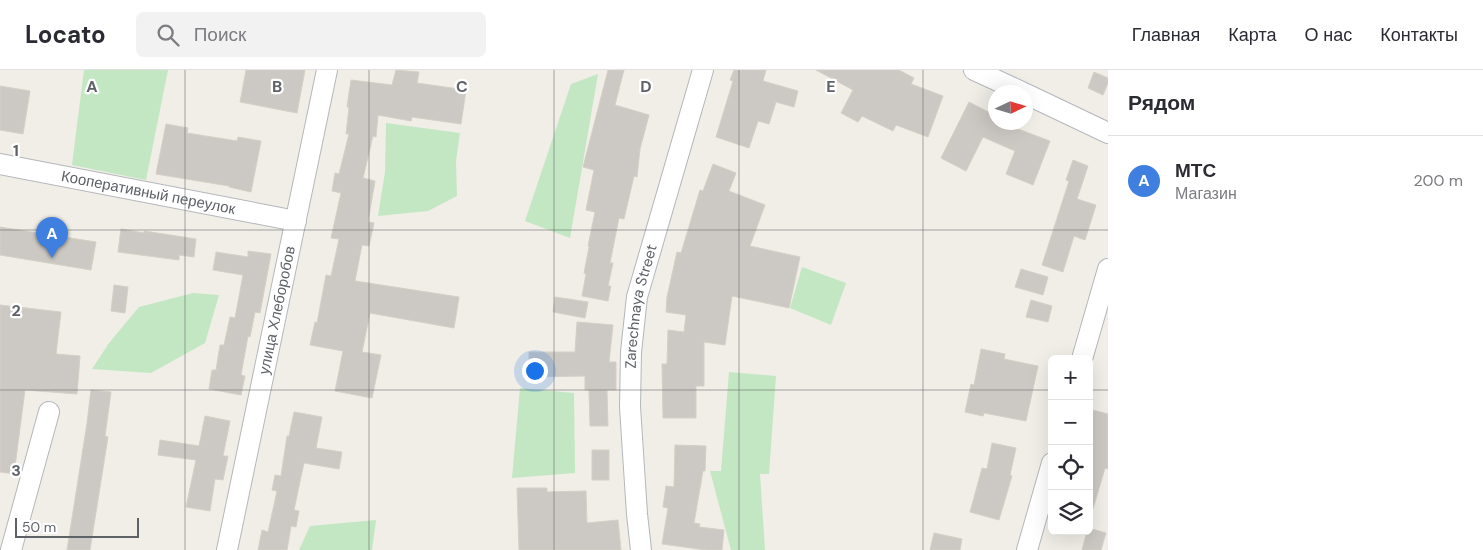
<!DOCTYPE html>
<html lang="ru">
<meta charset="utf-8">
<style>
body{margin:0;font-family:"DM Sans",sans-serif;background:#f2f2f3;color:#2b2b33}
.controls{position:absolute;right:15px;bottom:15px;display:grid;overflow:hidden;border-radius:8px;box-shadow:0 5px 20px #0002}
.controls button{width:45px;height:45px;display:grid;place-items:center;padding:0;border:0;border-bottom:1px solid #e1e1e2;background:#fff;color:#2b2b33;font:25px sans-serif}
.compass{position:absolute;left:988px;top:15px;width:45px;height:45px;border-radius:50%;background:#fff;box-shadow:0 5px 20px #0002;rotate:86deg}
.scale{position:absolute;left:15px;bottom:12px;width:124px;box-sizing:border-box;padding-left:5px;border:2px solid #5e6267;border-top:0;font-size:14px;line-height:18px;white-space:nowrap;color:#5e6267;-webkit-text-stroke:4px #fff;paint-order:stroke}
.you{position:absolute;left:534px;top:300px;width:18px;height:18px;margin:-12px;border:4px solid #fff;border-radius:50%;background:#1a73e8;box-shadow:0 0 0 8px #1a73e833}
.badge{display:grid;place-items:center;width:32px;height:32px;border-radius:50%;background:#1a73e8;color:#fff;font-size:16px;font-weight:700}
.pin{position:absolute;translate:-50% -41px;filter:drop-shadow(0 1px 2px #0008)}
.pin::after{content:'';position:absolute;top:26px;width:18px;height:15px;background:inherit;clip-path:polygon(0 0,100% 0,50% 100%)}
.list{margin:0;padding:0;list-style:none}
h2{display:flex;justify-content:space-between;align-items:center;height:65px;margin:0;padding:0 20px;font-size:21px}
h2 small{font-size:16px;font-weight:400;color:#7c7c81}
.list li{display:grid;grid-template-columns:32px 1fr auto;gap:15px;align-items:center;box-sizing:border-box;height:90px;padding:0 20px;border-top:1px solid #e1e1e2}
.list b{display:block;font-size:19px;white-space:nowrap}
.list p{margin:0;font-size:16px;white-space:nowrap;color:#7c7c81}
.list em{font-size:16px;font-style:normal;color:#7c7c81}
.icon{flex:none;width:28px;height:28px;fill:none;stroke:currentColor;stroke-width:2;stroke-linecap:round;stroke-linejoin:round}
.map{position:relative;flex:none;width:1108px;height:480px;overflow:hidden}
header{display:flex;align-items:center;gap:30px;box-sizing:border-box;height:70px;padding:0 25px;background:#fff;border-bottom:1px solid #e1e1e2}
header strong{font-size:24px}
nav{display:flex;gap:28px;margin-inline-start:auto;font-size:18px}
.search{width:350px;height:45px;background:#f2f2f3;display:flex;align-items:center;gap:12px;box-sizing:border-box;padding:0 18px;border-radius:8px;color:#7c7c81;font-size:19px}
main{display:flex}
aside{flex:1;background:#fff}
.map>svg:first-child{display:block}
.green{fill:#c3e7c3}
.building{fill:#ccc9c4;stroke:#d5d0c5}
.lines{fill:none;stroke-linecap:round;stroke-linejoin:round}
.minor-casing{stroke:#b4b7bb;stroke-width:22}
.minor{stroke:#fff;stroke-width:20}
.grid{fill:none;stroke:#5e6267;stroke-width:1;stroke-opacity:0.55}
.labels{text-anchor:middle;stroke-width:4.5;stroke-linejoin:round;paint-order:stroke}
.street-label{font-size:15px;fill:#5e6267;stroke:#fff}
.grid-label{font-size:16px;text-anchor:middle;font-weight:bold;fill:#5e6267;stroke:#fff;stroke-width:4.5;stroke-linejoin:round;paint-order:stroke}
</style>
<header>
<strong>Locato</strong>
<div class="search"><svg class="icon" aria-label="search" viewBox="0 0 24 24"><circle cx="10" cy="10" r="6"/><path d="M15 15l6 6"/></svg>Поиск</div>
<nav><a>Главная</a><a>Карта</a><a>О нас</a><a>Контакты</a></nav>
</header>
<main>
<div class="map">
<svg width="1108" height="480" viewBox="0 0 1108 480">
<rect width="100%" height="100%" fill="#f0eee7"/>
<g class="green">
<polygon points="84,0 168,0 146,110 72,95"/>
<polygon points="598,4 570,168 525,151 571,14"/>
<polygon points="386,53 460,63 456,91 457,126 428,141 378,146 385,102"/>
<polygon points="802,197 846,213 831,255 790,238"/>
<polygon points="193,223 219,225 205,273 151,303 92,299 109,273 139,237"/>
<polygon points="729,302 776,306 769,404 760,404 765,480 731,480 710,401 721,401"/>
<polygon points="520,318 574,323 575,403 512,408"/>
<polygon points="376,450 372,480 299,480 310,456"/>
</g>
<g class="building">
<polygon points="246,0 305,0 297,43 240,32"/>
<polygon points="396,0 419,2 417,13 466,20 461,54 412,47 411,51 378,45 376,67 373,66 363,108 375,111 368,152 374,153 369,176 362,175 355,211 459,227 454,258 370,243 362,282 381,285 372,328 335,321 343,281 310,275 315,252 317,253 326,205 331,206 339,169 331,168 341,123 332,121 335,103 339,104 349,64 346,64 349,37 347,37 351,10 392,15"/>
<polygon points="608,0 624,0 615,35 649,45 640,79 637,107 634,106 624,149 619,148 610,193 613,193 608,216 611,216 608,231 582,226 586,204 584,203 589,177 588,176 595,142 586,140 594,100 583,97"/>
<polygon points="734,0 766,0 763,11 798,21 794,37 776,32 769,54 758,51 749,78 716,67 733,11 730,10"/>
<polygon points="816,0 899,0 914,8 911,14 943,26 928,67 896,55 893,61 862,46 858,52 841,43 853,20"/>
<polygon points="1094,2 1108,8 1108,13 1103,25 1088,18"/>
<polygon points="0,16 30,21 23,64 0,60"/>
<polygon points="969,32 996,46 996,52 1012,52 1010,56 1050,71 1033,115 1006,104 1015,81 983,67 966,101 941,88"/>
<polygon points="166,54 188,58 187,63 237,71 238,67 261,71 251,122 229,117 229,116 156,104"/>
<polygon points="1073,90 1088,96 1077,129 1096,135 1085,170 1074,166 1063,202 1042,195 1069,111 1066,110"/>
<polygon points="713,94 736,103 729,121 765,135 750,176 800,187 789,238 732,226 725,275 704,272 704,316 696,316 696,348 663,348 662,294 667,294 668,260 684,262 686,245 666,242 667,227 677,182 681,183 700,120 703,121"/>
<polygon points="0,157 96,172 91,200 0,185"/>
<polygon points="121,159 144,163 144,161 196,169 194,187 179,185 179,190 118,182"/>
<polygon points="248,181 271,184 260,243 255,242 250,267 248,266 241,305 245,306 241,325 209,319 212,300 216,300 220,275 224,275 230,247 235,248 243,205 213,200 216,182 248,187"/>
<polygon points="1021,199 1048,207 1043,225 1015,217"/>
<polygon points="114,215 128,217 125,243 111,241"/>
<polygon points="555,227 588,232 585,248 553,242"/>
<polygon points="1031,230 1052,236 1048,252 1026,247"/>
<polygon points="0,235 61,242 56,284 80,286 77,324 25,320 14,404 0,402"/>
<polygon points="577,252 613,255 609,292 616,292 616,320 607,320 608,356 590,356 589,320 585,320 585,306 529,307 529,282 575,282"/>
<polygon points="981,279 1005,284 1004,289 1038,296 1026,351 984,343 983,346 965,342 971,314 974,315"/>
<polygon points="91,320 111,322 105,366 108,367 90,480 67,480 87,353"/>
<polygon points="1089,339 1108,344 1108,399 1105,398 1093,439 1089,438"/>
<polygon points="294,342 322,347 316,378 342,382 339,399 304,393 294,440 299,441 296,457 291,456 287,480 258,480 262,460 268,462 277,421 272,420 275,405 281,406 287,366 289,366"/>
<polygon points="205,346 230,351 223,386 228,386 223,410 215,409 210,441 186,437 196,390 158,385 160,370 199,376"/>
<polygon points="992,373 1016,378 1010,405 1012,406 999,450 970,442 982,398 987,399"/>
<polygon points="675,375 706,376 705,401 703,401 694,453 700,454 699,457 724,460 722,480 706,480 662,474 668,438 663,437 666,416 674,417"/>
<rect x="592" y="380" width="17" height="30"/>
<polygon points="517,418 547,418 547,422 586,421 587,453 618,450 621,480 519,480"/>
<polygon points="1089,458 1106,463 1101,480 1082,480 1087,461 1089,461"/>
<polygon points="934,463 962,469 960,480 930,480"/>
</g>
<g class="lines">
<g class="minor-casing">
<g id="minor">
<polyline points="974,0 1022,22"/>
<polyline points="1026,24 1108,63"/>
<path id="s1" d="M0,94L296,151"/>
<polyline points="1082,289 1108,199"/>
<polyline points="11,480 49,342"/>
<path id="s2" d="M227,480L327,0"/>
<path id="s3" d="M641,480L637,444L630,337L631,282L637,227L703,0"/>
<polyline points="1027,480 1052,393"/>
</g>
</g>
<use href="#minor" class="minor"/>
</g>
<path class="grid" d="M185,0V480M369,0V480M554,0V480M739,0V480M923,0V480M0,160H1108M0,320H1052M1089,320H1108"/>
<g class="labels">
<g class="street-label">
<text dy="5" stroke="none"><textPath href="#s1" startOffset="151">Кооперативный переулок</textPath></text>
<text dy="5" stroke="none"><textPath href="#s3" startOffset="245">Zarechnaya Street</textPath></text>
<text dy="5" stroke="none"><textPath href="#s2" startOffset="245">улица Хлеборобов</textPath></text>
</g>
</g>
<g class="grid-label">
<text x="92" y="22">A</text>
<text x="277" y="22">B</text>
<text x="462" y="22">C</text>
<text x="646" y="22">D</text>
<text x="831" y="22">E</text>
<text x="16" y="86">1</text>
<text x="16" y="246">2</text>
<text x="16" y="406">3</text>
</g>
</svg>
<div class="controls">
<button>+</button>
<button>−</button>
<button><svg class="icon" aria-label="locate" viewBox="0 0 24 24"><circle cx="12" cy="12" r="6"/><path d="M12 2v4M12 18v4M2 12h4M18 12h4"/></svg></button>
<button><svg class="icon" aria-label="layers" viewBox="0 0 24 24"><path d="M12 4l9 5-9 5-9-5zM3 14l9 5 9-5"/></svg></button>
</div>
<svg class="compass" viewBox="-18 -18 36 36"><path d="M0-13l5 13h-10z" fill="#e53935"/><path d="M0 13l5-13h-10z" fill="#7c7c81"/></svg>
<div class="scale">50 m</div>
<div class="you"></div>
<div class="pin badge" style="left:52px;top:188px;background:#3f7fe0">A</div>
</div>
<aside>
<h2>Рядом<small></small></h2>
<ul class="list">
<li><span class="badge" style="background:#3f7fe0">A</span><div><b>МТС</b><p>Магазин</p></div><em>200 m</em></li>
</ul>
</aside>
</main>
